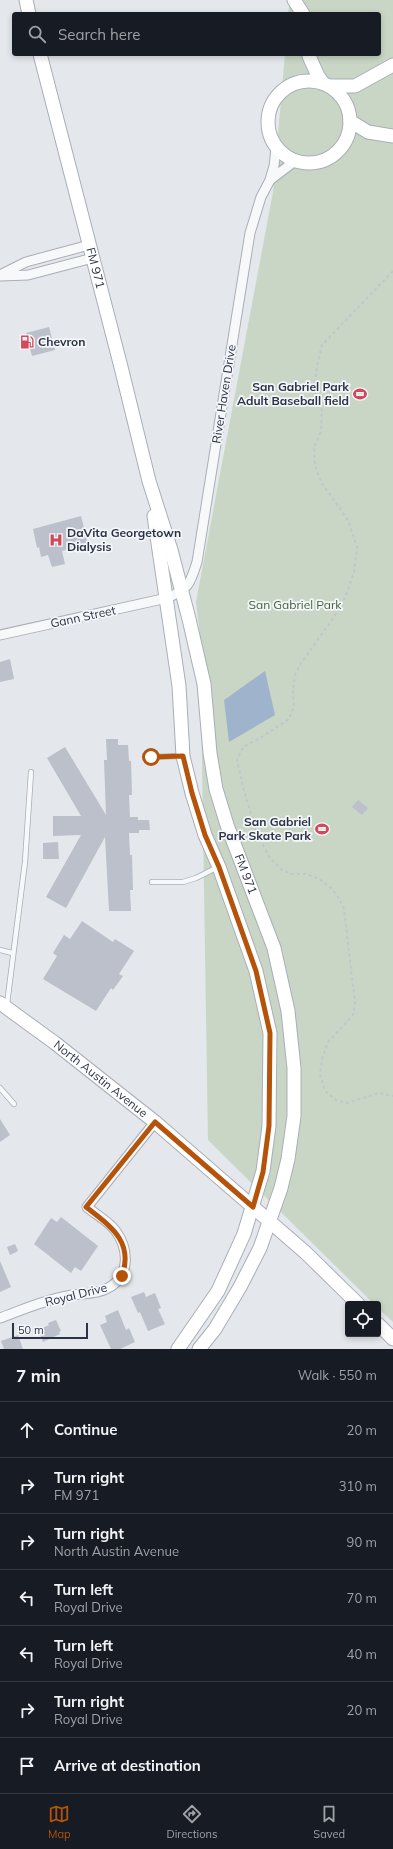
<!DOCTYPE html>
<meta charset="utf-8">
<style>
body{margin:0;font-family:Mulish,sans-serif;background:#242831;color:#f1f3f6}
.controls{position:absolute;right:12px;bottom:12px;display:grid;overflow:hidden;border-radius:4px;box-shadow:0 2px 6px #0003}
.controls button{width:36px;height:36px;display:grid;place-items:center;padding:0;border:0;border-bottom:1px solid #363941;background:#171b24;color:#f1f3f6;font:20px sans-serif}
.scale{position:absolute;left:12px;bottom:10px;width:76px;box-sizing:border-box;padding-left:4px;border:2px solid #2b3445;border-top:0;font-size:11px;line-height:14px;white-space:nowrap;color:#2b3445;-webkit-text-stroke:3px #f4f6f9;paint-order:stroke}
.stop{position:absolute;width:12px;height:12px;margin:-9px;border:3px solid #b45309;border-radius:50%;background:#fff}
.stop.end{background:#b45309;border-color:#fff;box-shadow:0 1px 4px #0008}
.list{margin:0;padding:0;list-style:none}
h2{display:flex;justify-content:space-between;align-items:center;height:52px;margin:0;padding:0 16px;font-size:17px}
h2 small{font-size:13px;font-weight:400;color:#9ea1a6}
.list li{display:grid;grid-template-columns:26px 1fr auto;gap:12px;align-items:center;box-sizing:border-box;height:56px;padding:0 16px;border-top:1px solid #363941}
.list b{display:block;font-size:15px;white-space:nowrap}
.list p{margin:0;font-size:13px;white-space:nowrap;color:#9ea1a6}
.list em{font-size:13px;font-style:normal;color:#9ea1a6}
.icon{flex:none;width:22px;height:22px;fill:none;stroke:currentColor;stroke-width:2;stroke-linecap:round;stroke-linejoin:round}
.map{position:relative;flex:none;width:393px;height:1349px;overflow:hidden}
.search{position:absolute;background:#171b24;box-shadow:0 2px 6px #0003;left:12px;right:12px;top:12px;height:44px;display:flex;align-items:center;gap:10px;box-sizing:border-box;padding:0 14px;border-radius:4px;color:#9ea1a6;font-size:15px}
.sheet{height:444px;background:#171b24}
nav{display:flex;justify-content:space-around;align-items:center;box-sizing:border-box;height:56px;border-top:1px solid #363941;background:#171b24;font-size:11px;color:#9ea1a6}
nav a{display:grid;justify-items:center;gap:2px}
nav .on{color:#b45309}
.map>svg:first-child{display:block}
.green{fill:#c9d6c5}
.water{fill:#9fb4cc}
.building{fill:#bbc0ca}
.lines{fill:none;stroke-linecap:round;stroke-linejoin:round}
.lane-casing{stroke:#a9aeb7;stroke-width:6}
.street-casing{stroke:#a9aeb7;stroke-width:11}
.secondary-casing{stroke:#a9aeb7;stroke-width:15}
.path{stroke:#c2c5cb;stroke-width:2;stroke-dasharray:3 3;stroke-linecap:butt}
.lane{stroke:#f7f8fa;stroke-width:4.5}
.street{stroke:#f7f8fa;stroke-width:9}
.secondary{stroke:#fff;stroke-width:13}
.route{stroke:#b45309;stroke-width:5}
.labels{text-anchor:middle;stroke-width:3.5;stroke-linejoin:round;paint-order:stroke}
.street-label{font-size:12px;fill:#2b3445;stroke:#f4f6f9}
.poi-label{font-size:12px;font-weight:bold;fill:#2b3445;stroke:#f4f6f9;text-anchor:start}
.park-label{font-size:12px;fill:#3f6138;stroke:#f4f6f9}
</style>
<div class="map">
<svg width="393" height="1349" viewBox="0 0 393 1349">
<rect width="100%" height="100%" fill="#e4e7ec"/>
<polygon class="green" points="290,0 393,0 393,1322 378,1308 378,1304 374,1304 208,1140 200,635 196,602 273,192 285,54 379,54 379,14 288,14"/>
<polygon class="water" points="265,671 275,715 229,742 224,700"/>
<g class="building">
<polygon points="49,327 55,350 32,356 26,333"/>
<polygon points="81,516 88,544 62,551 65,564 52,567 48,555 41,557 39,547 37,548 33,529"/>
<polygon points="10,659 14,679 0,682 0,662"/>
<polygon points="106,739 118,739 118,745 128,745 129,761 131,761 132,795 129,795 130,817 138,817 138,820 149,820 150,830 139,830 139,833 129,833 130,855 132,855 133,890 130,890 131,911 109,911 105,837 66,908 46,897 81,835 53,836 53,816 81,816 47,758 65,747 106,815 104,760 107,760"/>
<polygon points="358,800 368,808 362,815 352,807"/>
<polygon points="58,842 59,859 43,859 43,843"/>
<polygon points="82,921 113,942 115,939 134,951 119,974 123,976 113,990 111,988 96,1011 43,979 57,956 53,953 64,935 70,939"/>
<polygon points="0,1119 10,1135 0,1142"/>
<polygon points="61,1217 98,1246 81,1271 75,1267 71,1273 34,1244 51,1218 57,1222"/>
<polygon points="15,1244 18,1251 10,1255 7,1247"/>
<polygon points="0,1261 11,1287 0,1292"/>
<polygon points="144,1292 146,1297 155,1293 161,1308 158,1309 165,1324 148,1331 140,1312 138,1313 131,1297"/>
<polygon points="118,1310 126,1330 129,1328 135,1342 120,1349 111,1349 100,1325 107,1322 105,1316"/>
<polygon points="56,1320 61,1331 59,1332 60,1334 43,1342 38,1330 49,1325 48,1323"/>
<polygon points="18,1335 23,1349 4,1349 1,1341"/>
</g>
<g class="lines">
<g class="lane-casing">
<g id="lane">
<polyline points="151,757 182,756"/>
<polyline points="152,882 183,882 196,878 218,867"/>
<polyline points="0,950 12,953"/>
<polyline points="7,1004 25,862 31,772"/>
<polyline points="0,1088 14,1104"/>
</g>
</g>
<g class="street-casing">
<g id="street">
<polyline points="270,180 295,161"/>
<polyline points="0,275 26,262 89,245"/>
<polyline points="0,276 28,275 93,258"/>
<path d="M0,635L167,598C189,589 190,584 197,562L250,233L261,197L270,180L274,166L276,148"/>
<path d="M0,1318C22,1310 44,1300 67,1296C79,1293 94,1295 106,1289C130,1278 130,1250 115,1230C108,1221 95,1214 87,1207L155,1122"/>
</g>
</g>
<g class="secondary-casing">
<g id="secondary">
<polyline points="26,0 29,14"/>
<polyline points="294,0 303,14"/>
<path id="s1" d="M40,54L121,367L149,481L171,550L189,619L204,684L210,753L216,789L227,825L274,948L288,1011L294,1068V1116L288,1159L281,1188L260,1248L240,1287L215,1329L199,1349"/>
<polyline points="309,56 318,76 323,83"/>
<circle cx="309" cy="122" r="41"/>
<polyline points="330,86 355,86 393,65"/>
<polyline points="350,121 368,132 393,136"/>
<polyline points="154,516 179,686 183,756 192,793 205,835 219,867 256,971 270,1033 269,1126 263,1171 244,1234 218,1291 178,1349"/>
<path id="s2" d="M0,1003L55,1043L155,1122L306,1253L358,1304"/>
<polyline points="378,1324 393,1339"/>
</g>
</g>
<polyline class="path" points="393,271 322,345 317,366 314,390 322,410 321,431 314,448 315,466 321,482 348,520 357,547 354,572 345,598 332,620 301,663 295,675 293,691 294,706 289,719 260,738 243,747 237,760 243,787 257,834 270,858 282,870 292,874 306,874 319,879 331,888 337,895 344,909 355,1003 353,1015 328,1042 322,1059 320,1074 325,1091 336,1100 347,1103 379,1093 393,1096"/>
<use href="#lane" class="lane"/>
<use href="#street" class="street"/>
<use href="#secondary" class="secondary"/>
</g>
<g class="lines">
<path class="route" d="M122,1276C134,1241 110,1226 86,1207L155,1122L253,1207L263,1172L269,1126L270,1033L256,971L219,867L205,835L192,793L183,756L151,757"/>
</g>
<defs>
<g id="fuel-bare" transform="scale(1.08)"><path d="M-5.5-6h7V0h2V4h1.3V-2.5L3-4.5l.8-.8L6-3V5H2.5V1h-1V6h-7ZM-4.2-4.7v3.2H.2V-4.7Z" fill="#d1495b" stroke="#f4f6f9" stroke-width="2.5" paint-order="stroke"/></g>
<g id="stadium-bare" transform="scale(1.08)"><path d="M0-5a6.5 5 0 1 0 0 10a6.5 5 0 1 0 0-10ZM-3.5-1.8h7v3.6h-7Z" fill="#d1495b" stroke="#f4f6f9" stroke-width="2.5" paint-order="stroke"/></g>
<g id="hospital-bare" transform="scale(1.08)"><path d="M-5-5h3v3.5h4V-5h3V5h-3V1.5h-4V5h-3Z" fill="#d1495b" stroke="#f4f6f9" stroke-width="2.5" paint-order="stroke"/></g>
</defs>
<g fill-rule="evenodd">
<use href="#fuel-bare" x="27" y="342"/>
<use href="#stadium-bare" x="360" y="394"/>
<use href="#hospital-bare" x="56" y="540"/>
<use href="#stadium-bare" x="322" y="829"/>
</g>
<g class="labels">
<g class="street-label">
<text dy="4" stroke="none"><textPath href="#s1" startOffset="221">FM 971</textPath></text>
<text transform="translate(224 394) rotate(-81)" y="4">River Haven Drive</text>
<text transform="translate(83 617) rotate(-12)" y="4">Gann Street</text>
<text dy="4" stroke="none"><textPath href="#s1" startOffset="847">FM 971</textPath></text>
<text dy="4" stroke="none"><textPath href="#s2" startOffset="126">North Austin Avenue</textPath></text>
<text transform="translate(76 1295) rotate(-14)" y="4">Royal Drive</text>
</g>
<g class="poi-label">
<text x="38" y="346">Chevron</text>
<text x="349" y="391" text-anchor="end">San Gabriel Park<tspan x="349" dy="14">Adult Baseball field</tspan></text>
<text x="67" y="537">DaVita Georgetown<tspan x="67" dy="14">Dialysis</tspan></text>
<text x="311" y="826" text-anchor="end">San Gabriel<tspan x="311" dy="14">Park Skate Park</tspan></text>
</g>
<g class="park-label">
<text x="295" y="609">San Gabriel Park</text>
</g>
</g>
</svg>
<div class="controls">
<button><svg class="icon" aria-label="locate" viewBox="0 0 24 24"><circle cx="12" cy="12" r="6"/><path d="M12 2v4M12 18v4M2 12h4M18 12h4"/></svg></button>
</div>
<div class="scale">50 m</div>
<div class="stop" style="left:151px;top:757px"></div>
<div class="stop end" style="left:122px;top:1276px"></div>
<div class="search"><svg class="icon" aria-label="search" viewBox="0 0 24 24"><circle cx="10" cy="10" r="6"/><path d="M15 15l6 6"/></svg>Search here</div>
</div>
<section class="sheet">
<h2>7 min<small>Walk · 550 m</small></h2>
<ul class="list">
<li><svg class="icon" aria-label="ahead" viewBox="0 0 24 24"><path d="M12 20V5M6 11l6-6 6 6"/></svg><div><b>Continue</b></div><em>20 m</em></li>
<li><svg class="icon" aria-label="right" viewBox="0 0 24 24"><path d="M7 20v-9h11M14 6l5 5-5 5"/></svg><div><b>Turn right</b><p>FM 971</p></div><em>310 m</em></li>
<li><svg class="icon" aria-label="right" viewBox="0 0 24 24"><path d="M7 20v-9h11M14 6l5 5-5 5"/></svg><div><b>Turn right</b><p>North Austin Avenue</p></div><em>90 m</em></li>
<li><svg class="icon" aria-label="left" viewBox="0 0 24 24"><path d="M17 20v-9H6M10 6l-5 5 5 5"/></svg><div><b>Turn left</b><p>Royal Drive</p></div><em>70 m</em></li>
<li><svg class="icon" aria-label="left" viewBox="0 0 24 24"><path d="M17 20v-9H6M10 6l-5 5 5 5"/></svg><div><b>Turn left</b><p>Royal Drive</p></div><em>40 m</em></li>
<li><svg class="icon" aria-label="right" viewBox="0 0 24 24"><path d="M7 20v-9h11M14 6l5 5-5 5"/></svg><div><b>Turn right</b><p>Royal Drive</p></div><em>20 m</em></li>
<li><svg class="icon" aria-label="arrive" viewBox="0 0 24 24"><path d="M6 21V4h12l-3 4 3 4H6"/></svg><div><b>Arrive at destination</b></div></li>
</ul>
</section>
<nav>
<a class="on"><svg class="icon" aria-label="map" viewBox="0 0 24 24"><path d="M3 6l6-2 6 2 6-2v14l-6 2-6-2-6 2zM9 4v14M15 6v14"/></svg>Map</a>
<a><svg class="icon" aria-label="directions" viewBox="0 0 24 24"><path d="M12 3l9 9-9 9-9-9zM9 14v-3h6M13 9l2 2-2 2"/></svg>Directions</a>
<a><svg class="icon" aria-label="saved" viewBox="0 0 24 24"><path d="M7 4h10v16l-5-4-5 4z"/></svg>Saved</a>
</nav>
